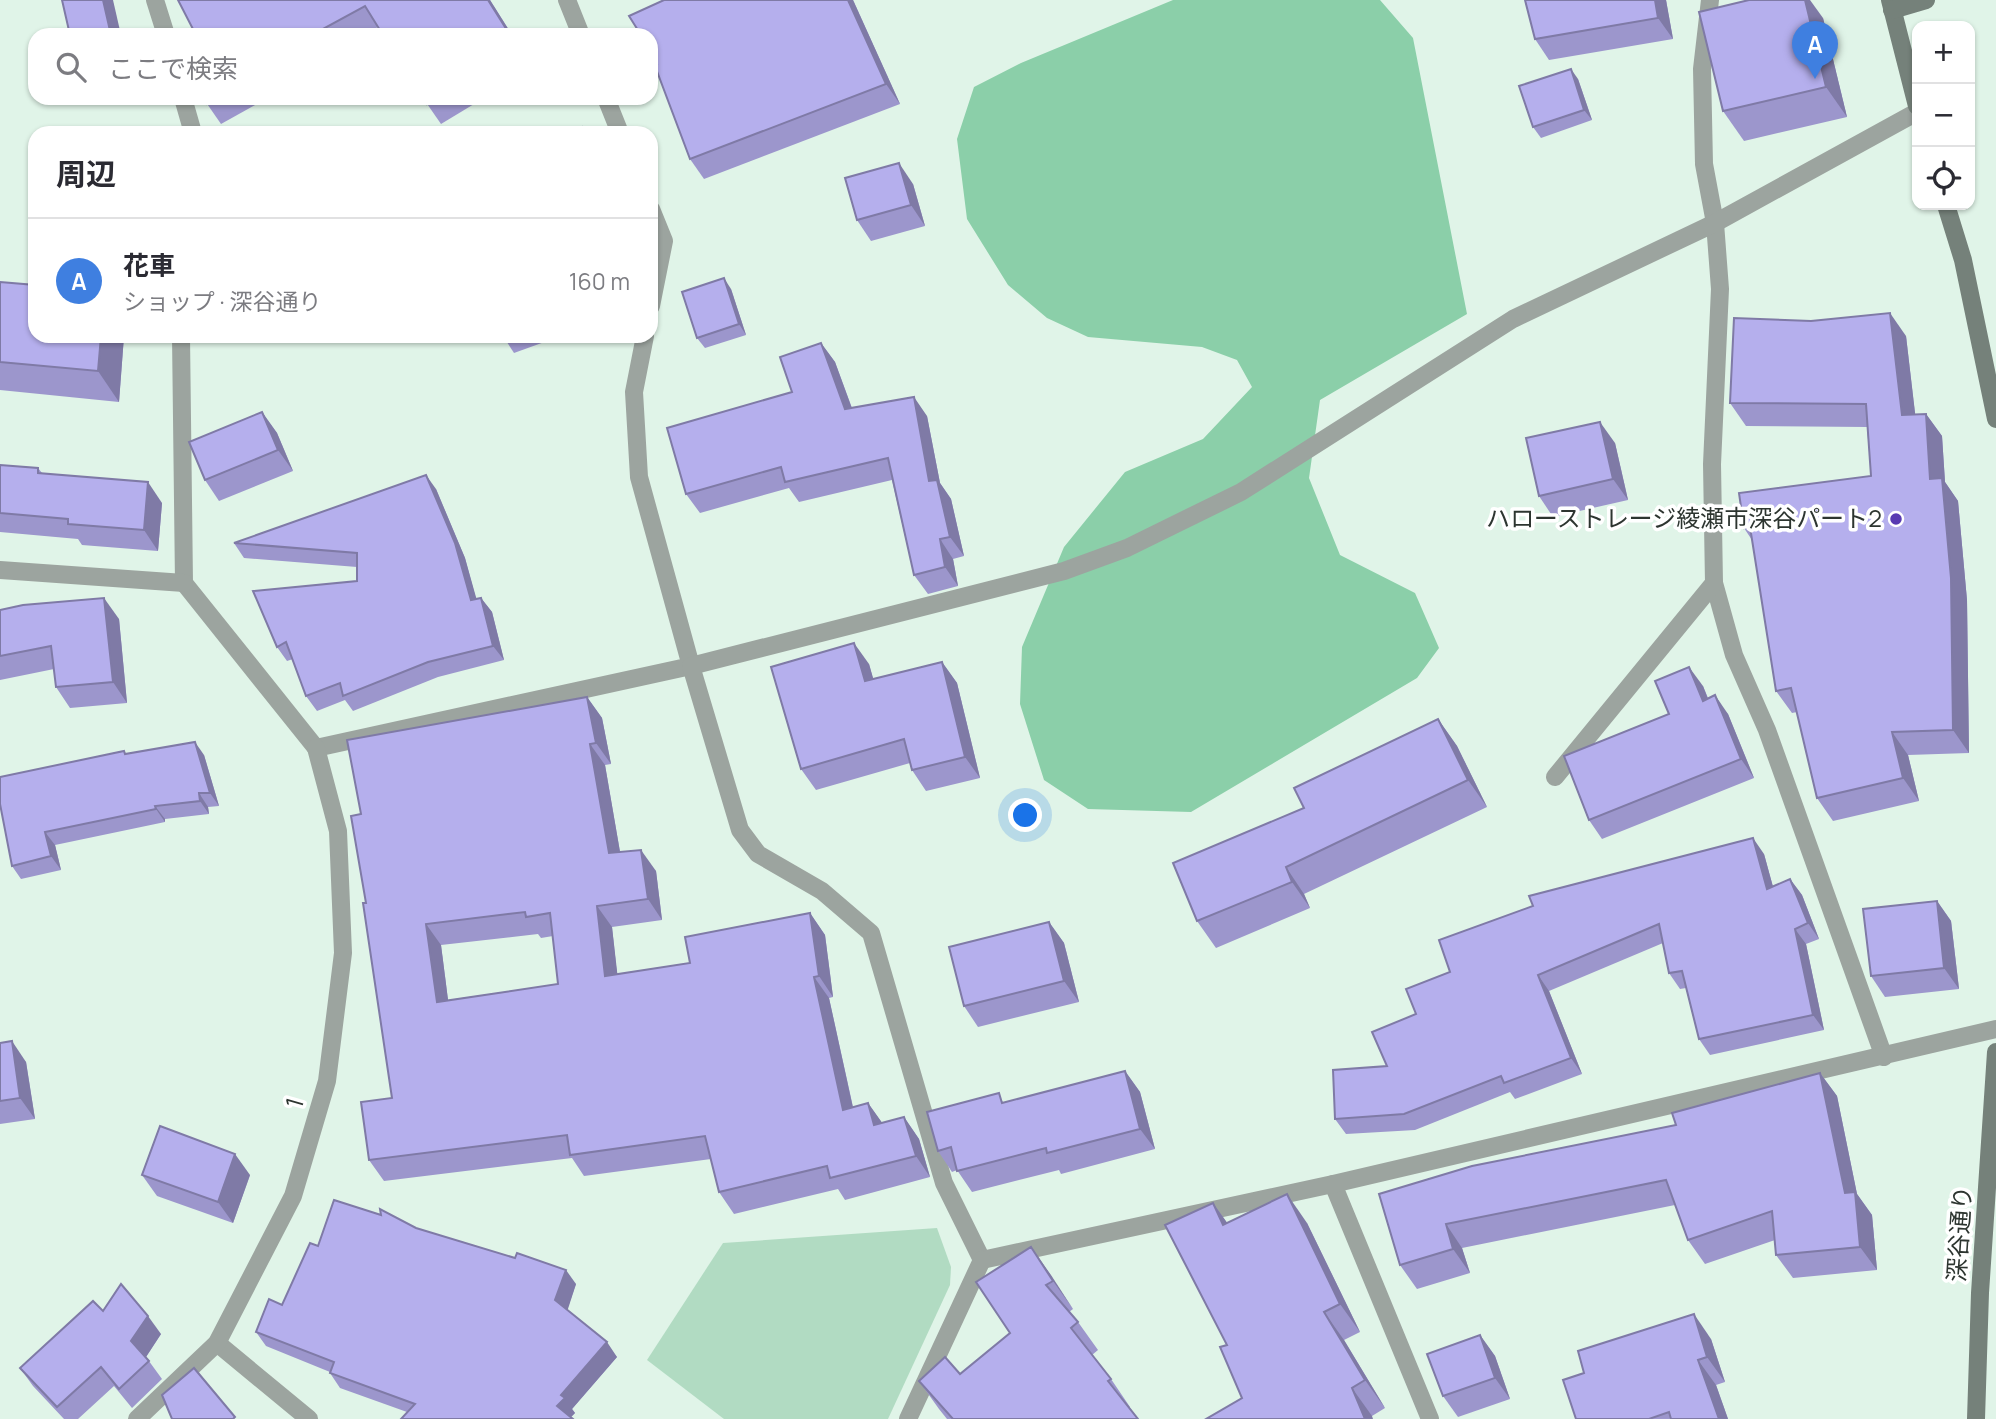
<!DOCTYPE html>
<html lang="ja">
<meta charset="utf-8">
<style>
body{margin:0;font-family:Manrope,"Noto Sans JP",sans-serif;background:#f2f2f3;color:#2b2b33}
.controls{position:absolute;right:21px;top:21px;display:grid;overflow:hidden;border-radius:14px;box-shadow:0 2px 5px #0004}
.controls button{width:63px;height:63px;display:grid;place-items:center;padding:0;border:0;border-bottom:2px solid #e1e1e2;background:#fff;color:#2b2b33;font:35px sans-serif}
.you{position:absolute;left:1026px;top:816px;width:24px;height:24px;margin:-18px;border:5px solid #fff;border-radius:50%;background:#1a73e8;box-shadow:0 0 0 10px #1a73e833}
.badge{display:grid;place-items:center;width:46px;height:46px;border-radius:50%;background:#2563eb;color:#fff;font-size:23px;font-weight:700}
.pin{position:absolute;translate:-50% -58px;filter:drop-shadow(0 2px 4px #0008)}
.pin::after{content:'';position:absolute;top:37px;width:24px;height:21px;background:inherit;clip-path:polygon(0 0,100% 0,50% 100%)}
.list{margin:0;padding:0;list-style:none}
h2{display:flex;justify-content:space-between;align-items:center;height:91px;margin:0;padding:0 28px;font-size:30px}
h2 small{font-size:23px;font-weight:400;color:#7c7c81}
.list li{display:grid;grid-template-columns:46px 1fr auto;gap:21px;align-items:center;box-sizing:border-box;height:126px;padding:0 28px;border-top:2px solid #e1e1e2}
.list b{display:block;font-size:26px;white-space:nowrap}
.list p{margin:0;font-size:23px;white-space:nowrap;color:#7c7c81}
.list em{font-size:23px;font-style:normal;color:#7c7c81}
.icon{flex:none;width:38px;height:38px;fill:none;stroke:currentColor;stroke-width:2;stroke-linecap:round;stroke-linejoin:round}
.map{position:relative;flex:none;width:1996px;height:1419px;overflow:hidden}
.search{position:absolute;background:#fff;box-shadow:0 2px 5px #0004;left:28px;top:28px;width:630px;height:77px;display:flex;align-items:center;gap:18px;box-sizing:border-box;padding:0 24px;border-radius:21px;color:#7c7c81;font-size:26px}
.panel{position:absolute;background:#fff;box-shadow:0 2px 5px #0004;left:28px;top:126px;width:630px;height:217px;border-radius:21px}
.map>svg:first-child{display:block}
.green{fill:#b1dbc2}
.forest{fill:#8bcfa9}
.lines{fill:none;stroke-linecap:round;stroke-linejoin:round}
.street{stroke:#9ca49f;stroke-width:18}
.secondary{stroke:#75817a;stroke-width:18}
.wall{fill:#9c96cc;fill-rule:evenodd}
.shaded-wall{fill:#7f7aa6}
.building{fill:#b5afed;stroke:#7f7aa6;stroke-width:2;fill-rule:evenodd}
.poi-dot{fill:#583ab2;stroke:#fff;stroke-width:2.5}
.labels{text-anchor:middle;stroke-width:7;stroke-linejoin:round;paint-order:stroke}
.poi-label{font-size:24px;fill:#2d3530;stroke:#fff;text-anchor:end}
.street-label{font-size:24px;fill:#2d3530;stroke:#fff}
</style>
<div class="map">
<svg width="1996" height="1419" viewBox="0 0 1996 1419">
<rect width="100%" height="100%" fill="#e0f4e8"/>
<polygon class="green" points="937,1228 951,1267 950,1285 888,1419 724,1419 647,1360 723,1243"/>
<polygon class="forest" points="1173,0 1380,0 1413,38 1467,314 1320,400 1309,478 1340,555 1415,593 1439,648 1417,678 1191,812 1088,809 1044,780 1020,704 1022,647 1064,547 1125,472 1203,439 1252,387 1237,360 1202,347 1088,337 1047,318 1008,285 967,219 957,139 974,87 1021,63"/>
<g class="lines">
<g class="street">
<polyline points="155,0 166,35"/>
<polyline points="567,0 581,35"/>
<polyline points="183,98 193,133"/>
<polyline points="606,98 620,133"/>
<polyline points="651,209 664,241 651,306"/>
<polyline points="181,336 184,583 316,748 691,666 639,477 634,392 645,336"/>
<polyline points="0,570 184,583"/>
<polyline points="1714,583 1734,655 1767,730 1884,1057"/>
<polyline points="1555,777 1714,583 1712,464 1720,289 1715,223 1704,164 1702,69 1710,0"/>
<polyline points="1333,1184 1430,1419"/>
<polyline points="982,1260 944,1183 871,933 822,891 758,854 740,830 691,666 1064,571 1127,548 1241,492 1513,319 1715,223 1917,112"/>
<polyline points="982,1260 1333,1184 1996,1029"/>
<polyline points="217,1343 309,1419"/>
<polyline points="137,1419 217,1343 293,1196 327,1081 343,953 338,831 316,748"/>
<polyline points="908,1419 982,1260"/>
</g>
<g class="secondary">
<polyline points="1890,0 1917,106"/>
<polyline points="1892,10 1926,0"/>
<polyline points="1946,205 1963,260 1996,419"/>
<polyline points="1976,1419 1980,1293 1996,1052"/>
</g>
</g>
<g class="wall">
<polygon points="178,0 490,0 512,35 378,27 364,35 196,35"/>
<polygon points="853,0 900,104 704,179 690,159 657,64"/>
<polygon points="1666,0 1673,39 1549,60 1535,39"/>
<polygon points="1823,18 1847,117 1744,141 1723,111"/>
<polygon points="1578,79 1592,120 1541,138 1533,127"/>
<polygon points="203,98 265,98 266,99 221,124"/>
<polygon points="423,98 484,98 441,124"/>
<polygon points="913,184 925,226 871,241 857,220"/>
<polygon points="0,282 35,336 124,336 119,402 0,390"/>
<polygon points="731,289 746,335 705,348 697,338"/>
<polygon points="503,336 561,336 514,353"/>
<polygon points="1906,336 1915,414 1926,414 1942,436 1945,482 1958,501 1967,600 1969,753 1908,755 1919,801 1833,821 1817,798 1797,712 1792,713 1776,691 1752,540 1744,528 1871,476 1867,427 1746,426 1730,403"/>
<polygon points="821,343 835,362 852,408 927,416 940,483 951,499 964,556 953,559 958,586 928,594 914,575 892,480 799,502 789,488 700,513 686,494 792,392"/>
<polygon points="262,412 277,433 293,471 219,501 205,480"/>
<polygon points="1615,443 1628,500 1553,517 1539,496"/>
<polygon points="0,465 38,468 42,473 162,503 158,551 82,545 78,539 0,532"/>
<polygon points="436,489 465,558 476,599 481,598 492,612 504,660 438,677 353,711 345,700 317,711 306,696 293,659 287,661 277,647 357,581 357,567 244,558 234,543"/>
<polygon points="0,610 119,619 127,703 70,708 56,687 54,669 0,680"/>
<polygon points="942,662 957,683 980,778 926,791 912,770 910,763 816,790 801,769 869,664 873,679"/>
<polygon points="1703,686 1708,698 1728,714 1754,778 1602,839 1589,820 1669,714"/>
<path d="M587,697L602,718L611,764L605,765L620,852L656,871L662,920L612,927L617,974L690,963L810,913L825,935L833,997L829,998L853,1107L868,1103L882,1123L904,1117L919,1139L930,1177L845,1200L838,1189L734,1214L719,1192L711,1159L584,1176L572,1158L384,1181L369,1160L392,1098L366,903L361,814ZM538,934L541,938L553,936L558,984L448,1000L441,945Z"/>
<polygon points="1438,719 1457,746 1487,807 1304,894 1310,908 1216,948 1197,921 1304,808"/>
<polygon points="126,754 204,755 219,806 208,807 209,814 165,819 165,822 55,845 61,870 21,879 12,866 0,804"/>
<polygon points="1764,854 1773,887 1790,879 1802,895 1819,939 1806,944 1824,1030 1710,1055 1699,1039 1686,988 1680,989 1669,973 1663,943 1549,991 1582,1074 1515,1099 1510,1092 1415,1130 1346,1134 1335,1119 1387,1066 1416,1014"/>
<polygon points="1937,901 1951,921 1959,989 1885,997 1871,976"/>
<polygon points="1049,922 1064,943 1079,1002 978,1027 964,1006"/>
<polygon points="0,1043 26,1062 35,1119 0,1124"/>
<polygon points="1125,1071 1140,1092 1155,1149 1061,1174 1059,1170 972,1192 957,1170 952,1172 938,1151 1006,1102"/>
<polygon points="1820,1073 1837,1096 1857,1194 1872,1215 1877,1270 1793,1278 1776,1255 1775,1240 1705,1264 1688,1240 1675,1205 1462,1248 1470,1273 1417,1289 1400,1265 1379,1194 1676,1125"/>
<polygon points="142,1175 250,1175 233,1223 157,1196"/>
<polygon points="1213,1203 1227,1223 1307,1223 1360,1332 1344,1340 1385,1408 1372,1416 1242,1398"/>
<polygon points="416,1228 576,1284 567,1310 617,1357 572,1409 575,1413 571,1417 407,1412 340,1388 330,1373 330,1372 266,1346 256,1332 282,1305 318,1246"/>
<polygon points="1031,1247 1073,1309 1069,1312 1078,1322 1098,1350 1092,1355 1111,1379 1130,1407 1130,1408 1138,1419 947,1419 939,1409 919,1381 960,1374 1010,1333"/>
<polygon points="103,1311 161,1334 146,1357 162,1379 132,1408 114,1386 78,1419 64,1419 33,1386 20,1368"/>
<polygon points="1480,1335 1495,1356 1510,1399 1458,1417 1443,1396"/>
<polygon points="1711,1339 1725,1382 1716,1385 1728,1419 1576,1419 1584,1373"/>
</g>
<g class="shaded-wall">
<polygon points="103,0 113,0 121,35 111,35"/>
<polygon points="488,0 490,0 512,35 510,35"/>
<polygon points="848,0 853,0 900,104 886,84"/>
<polygon points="1655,0 1666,0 1673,39 1658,18"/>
<polygon points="1805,0 1810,0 1823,18 1847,117 1826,87"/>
<polygon points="1571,69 1578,79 1592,120 1584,110"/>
<polygon points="899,163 913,184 925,226 911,205"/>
<polygon points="724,278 731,289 746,335 739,324"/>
<polygon points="1890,313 1906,336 1918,438 1902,415"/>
<polygon points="101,336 124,336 119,402 98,371"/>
<polygon points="821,343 835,362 859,428 845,409"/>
<polygon points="914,397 927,416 940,483 951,499 964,556 950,537 929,481"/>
<polygon points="262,412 277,433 293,471 278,450"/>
<polygon points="1926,414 1942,436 1945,482 1958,501 1967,600 1969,753 1953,730 1930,479"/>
<polygon points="1600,422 1615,443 1628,500 1613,479"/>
<polygon points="426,475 436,489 465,558 481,615 471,600"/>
<polygon points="148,482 162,503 158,551 144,530"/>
<polygon points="940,539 953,559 958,586 945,567"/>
<polygon points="104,598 119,619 127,703 113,682"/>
<polygon points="481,598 492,612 504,660 493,646"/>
<polygon points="854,643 869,664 880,702 865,681"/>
<polygon points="942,662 957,683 980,778 965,757"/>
<polygon points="1689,667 1703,686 1716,720 1703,701"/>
<polygon points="1715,695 1728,714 1754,778 1741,759"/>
<polygon points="587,697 602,718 611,764 596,743"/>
<polygon points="1438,719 1457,746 1487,807 1468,780"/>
<polygon points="1892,732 1908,755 1919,801 1903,778"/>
<polygon points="195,742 204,755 219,806 210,793"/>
<polygon points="590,744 605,765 624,875 609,853"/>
<polygon points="199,793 208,807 209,814 200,801"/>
<polygon points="155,806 165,819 165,822 156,809"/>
<polygon points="45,832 55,845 61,870 51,856"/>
<polygon points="1753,838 1764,854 1778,905 1767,889"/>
<polygon points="641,850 656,871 662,920 648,899"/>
<polygon points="1286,867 1304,894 1310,908 1292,882"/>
<polygon points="1790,879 1802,895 1819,939 1808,923"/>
<polygon points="1937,901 1951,921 1959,989 1944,968"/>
<polygon points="597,906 612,927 620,997 605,976"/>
<polygon points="810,913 825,935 833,997 819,976"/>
<polygon points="1049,922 1064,943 1079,1002 1064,981"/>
<polygon points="426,924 441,945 451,1023 437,1002"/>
<polygon points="1795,929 1806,944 1824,1030 1813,1015"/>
<polygon points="1538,975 1549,991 1582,1074 1571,1058"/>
<polygon points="814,977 829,998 858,1131 843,1110"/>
<polygon points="12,1041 26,1062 35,1119 20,1098"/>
<polygon points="1125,1071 1140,1092 1155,1149 1140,1129"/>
<polygon points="1820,1073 1837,1096 1857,1194 1872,1215 1877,1270 1860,1247 1845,1193"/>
<polygon points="868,1103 883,1124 874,1125"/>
<polygon points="904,1117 919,1139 930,1177 916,1156"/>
<polygon points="235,1154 250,1175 233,1223 218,1202"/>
<polygon points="1287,1194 1307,1223 1360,1332 1340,1304"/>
<polygon points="1213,1203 1233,1231 1223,1225"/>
<polygon points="1446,1224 1462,1248 1470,1273 1453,1249"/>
<polygon points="1031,1247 1051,1275 1073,1309 1053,1281"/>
<polygon points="566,1270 576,1284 566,1315 555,1300"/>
<polygon points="1324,1312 1344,1340 1385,1408 1365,1380"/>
<polygon points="1694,1314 1711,1339 1725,1382 1707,1357"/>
<polygon points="148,1316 161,1334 144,1360 131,1341"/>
<polygon points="1480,1335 1495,1356 1510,1399 1495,1378"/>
<polygon points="607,1342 617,1357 572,1409 575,1413 569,1419 557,1406 561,1395"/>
<polygon points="1698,1360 1716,1385 1728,1419 1719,1419"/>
<polygon points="1352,1388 1372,1416 1373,1419 1365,1419"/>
</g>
<g class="building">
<polygon points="62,0 103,0 111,35 70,35"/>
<polygon points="178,0 488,0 510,35 383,35 365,6 312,35 196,35"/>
<polygon points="664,0 848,0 886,84 690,159 655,66 657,64 651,53 651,35 641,35 629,16"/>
<polygon points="1525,0 1655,0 1658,18 1535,39"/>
<polygon points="1749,0 1805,0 1826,87 1723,111 1699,12"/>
<polygon points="1571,69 1584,110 1533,127 1519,86"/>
<polygon points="203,98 217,98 207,104"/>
<polygon points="423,98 436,98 427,104"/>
<polygon points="582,127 584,133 565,133"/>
<polygon points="458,128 460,133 444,133"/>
<polygon points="899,163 911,205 857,220 845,178"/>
<polygon points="724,278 739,324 697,338 682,292"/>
<polygon points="0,282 35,285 35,336 101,336 98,371 0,362"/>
<polygon points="1890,313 1902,415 1926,414 1930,479 1942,478 1951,578 1953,730 1892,732 1903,778 1817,798 1791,688 1776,691 1750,527 1744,528 1739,493 1871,476 1866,404 1730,403 1734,318 1811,321"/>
<polygon points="821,343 845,409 914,397 929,481 937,480 950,537 940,539 945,567 914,575 888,458 785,482 781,467 686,494 667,428 792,392 780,357"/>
<polygon points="262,412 278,450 205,480 189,442"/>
<polygon points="1600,422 1613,479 1539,496 1526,438"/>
<polygon points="0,465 38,468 38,473 148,482 144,530 68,524 68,519 0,513"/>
<polygon points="426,475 455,543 471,600 481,598 493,646 428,662 343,696 340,683 306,696 286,642 277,647 253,591 357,581 357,553 234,543"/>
<polygon points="104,598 113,682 56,687 51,646 0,656 0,610 23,605"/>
<polygon points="854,643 865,681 942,662 965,757 912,770 904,739 801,769 771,667"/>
<polygon points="1689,667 1703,701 1715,695 1741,759 1589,820 1564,756 1669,714 1655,681"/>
<path d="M587,697L596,743L590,744L609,853L641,850L648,899L597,906L605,976L690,963L685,937L810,913L819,976L814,977L843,1110L868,1103L874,1125L904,1117L916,1156L830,1178L827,1166L719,1192L705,1136L570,1155L567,1135L369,1160L361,1102L392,1098L363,903H366L351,816L361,814L347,740ZM525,912L526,917L550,913L558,984L437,1002L426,924Z"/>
<polygon points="1438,719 1468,780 1286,867 1292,882 1197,921 1173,863 1304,808 1294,788"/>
<polygon points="195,742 210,793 199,793 200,801 155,806 156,809 45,832 51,856 12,866 0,804 0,777 124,751 125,754"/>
<polygon points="1753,838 1767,889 1790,879 1808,923 1795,929 1813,1015 1699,1039 1682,971 1669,973 1659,924 1538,975 1571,1058 1504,1083 1501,1076 1404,1114 1335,1119 1333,1070 1387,1066 1372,1032 1416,1014 1406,989 1450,972 1439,940 1533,906 1529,896"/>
<polygon points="1937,901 1944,968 1871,976 1863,909"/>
<polygon points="1049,922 1064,981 964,1006 949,947"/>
<polygon points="12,1041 20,1098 0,1101 0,1043"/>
<polygon points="1125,1071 1140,1129 1047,1153 1046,1148 957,1171 951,1147 938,1151 927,1112 999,1093 1002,1103"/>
<polygon points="1820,1073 1845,1193 1855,1192 1860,1247 1776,1255 1772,1211 1688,1240 1666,1180 1446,1224 1453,1249 1400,1265 1379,1194 1472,1166 1676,1125 1672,1113"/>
<polygon points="160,1126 235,1154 218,1202 142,1175"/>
<polygon points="1287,1194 1340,1304 1324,1312 1365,1380 1352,1388 1365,1419 1206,1419 1242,1398 1220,1347 1227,1345 1165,1225 1213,1203 1223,1225"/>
<polygon points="334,1200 381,1215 380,1209 416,1228 515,1258 517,1253 566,1270 555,1300 607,1342 561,1395 565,1398 557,1406 573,1419 401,1419 415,1404 330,1373 334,1362 256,1332 269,1299 282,1305 310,1243 318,1246"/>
<polygon points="1031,1247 1053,1281 1046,1285 1078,1322 1071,1328 1111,1379 1108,1381 1138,1419 953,1419 919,1381 945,1357 960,1374 1010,1333 976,1282"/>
<polygon points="121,1284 148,1316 131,1341 149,1361 119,1389 101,1367 57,1407 20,1368 93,1301 103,1311"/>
<polygon points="1694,1314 1707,1357 1698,1360 1719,1419 1671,1419 1669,1412 1649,1419 1576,1419 1563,1380 1584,1373 1578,1351"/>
<polygon points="1480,1335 1495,1378 1443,1396 1427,1354"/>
<polygon points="194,1368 235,1417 233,1419 172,1419 162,1395"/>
</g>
<circle class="poi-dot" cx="1896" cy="519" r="7"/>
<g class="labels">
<g class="poi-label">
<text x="1882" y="527">ハローストレージ綾瀬市深谷パート2</text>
</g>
<g class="street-label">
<text transform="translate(295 1103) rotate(-74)" y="8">1</text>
<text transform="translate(1960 1234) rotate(-86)" y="8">深谷通り</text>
</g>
</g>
</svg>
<div class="controls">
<button>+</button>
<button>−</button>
<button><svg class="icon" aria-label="locate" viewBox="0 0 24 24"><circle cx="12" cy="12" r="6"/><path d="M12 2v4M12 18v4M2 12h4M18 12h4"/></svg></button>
</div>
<div class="you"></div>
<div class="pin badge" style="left:1815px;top:79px;background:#3f7fe0">A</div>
<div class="search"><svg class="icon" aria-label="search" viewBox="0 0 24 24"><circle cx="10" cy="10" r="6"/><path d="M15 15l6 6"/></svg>ここで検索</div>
<section class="panel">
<h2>周辺<small></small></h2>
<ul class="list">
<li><span class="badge" style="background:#3f7fe0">A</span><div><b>花車</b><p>ショップ · 深谷通り</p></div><em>160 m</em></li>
</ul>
</section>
</div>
